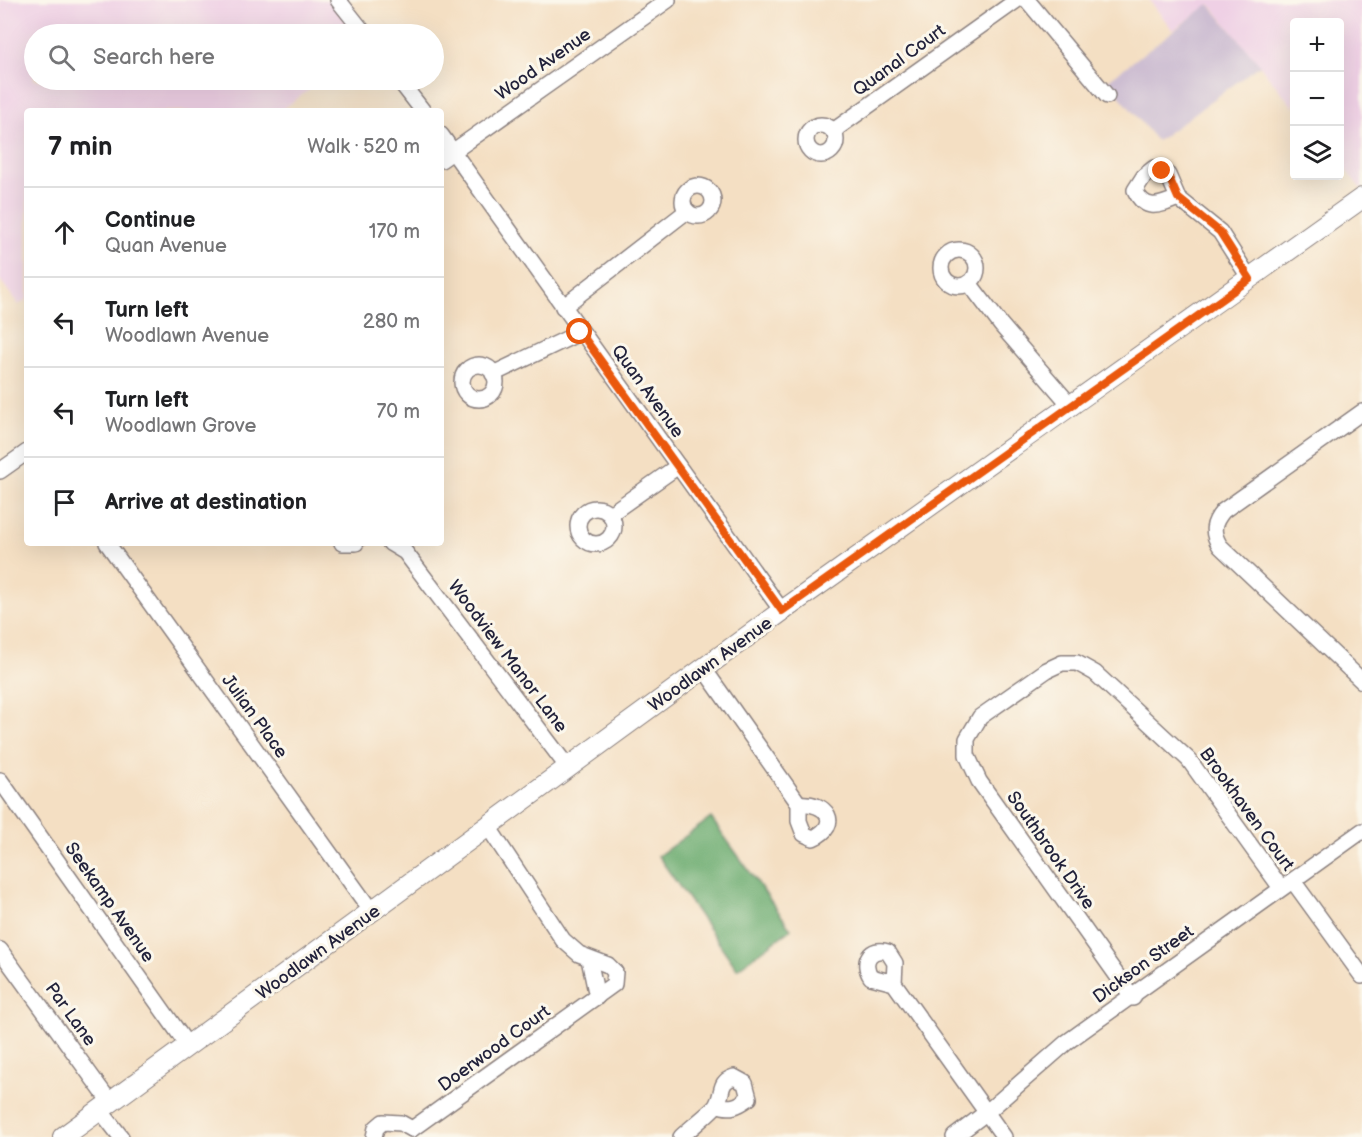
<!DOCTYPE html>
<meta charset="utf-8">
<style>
body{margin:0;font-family:"Balsamiq Sans",sans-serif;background:#f2f2f2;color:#202124}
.controls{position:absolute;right:18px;top:18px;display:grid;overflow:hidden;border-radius:6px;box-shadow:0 6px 24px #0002}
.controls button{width:54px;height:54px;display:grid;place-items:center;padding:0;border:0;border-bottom:2px solid #e0e0e0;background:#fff;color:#202124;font:30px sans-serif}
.stop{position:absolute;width:18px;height:18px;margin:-14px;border:4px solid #ea580c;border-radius:50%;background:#fff}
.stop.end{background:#ea580c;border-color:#fff;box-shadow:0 2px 6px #0008}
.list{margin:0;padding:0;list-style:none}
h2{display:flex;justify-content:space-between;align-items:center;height:78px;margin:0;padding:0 24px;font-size:26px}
h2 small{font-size:20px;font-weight:400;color:#757577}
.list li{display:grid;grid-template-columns:39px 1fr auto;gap:18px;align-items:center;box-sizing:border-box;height:90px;padding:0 24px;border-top:2px solid #e0e0e0}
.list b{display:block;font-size:22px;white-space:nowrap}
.list p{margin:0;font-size:20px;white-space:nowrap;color:#757577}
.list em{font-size:20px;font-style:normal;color:#757577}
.icon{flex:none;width:33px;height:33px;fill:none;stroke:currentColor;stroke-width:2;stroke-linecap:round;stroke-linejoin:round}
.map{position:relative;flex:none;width:1362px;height:1137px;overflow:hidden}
.search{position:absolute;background:#fff;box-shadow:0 6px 24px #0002;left:24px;top:24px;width:420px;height:66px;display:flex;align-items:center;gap:15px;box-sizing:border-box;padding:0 21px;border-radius:33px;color:#757577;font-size:22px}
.panel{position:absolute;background:#fff;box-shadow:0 6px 24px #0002;left:24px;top:108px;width:420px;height:438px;border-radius:6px}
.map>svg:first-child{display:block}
.built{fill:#efd0e5}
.industrial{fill:#cdbed2}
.forest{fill:#6cac70;stroke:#476756;stroke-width:1.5}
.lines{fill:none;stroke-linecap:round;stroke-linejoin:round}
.minor-casing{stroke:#8b807f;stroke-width:18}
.tertiary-casing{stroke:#8b807f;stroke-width:22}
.minor{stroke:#fff;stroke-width:15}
.tertiary{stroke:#fff;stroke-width:20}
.route{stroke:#ea580c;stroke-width:8}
.labels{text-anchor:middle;stroke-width:6;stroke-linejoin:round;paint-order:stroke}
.street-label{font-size:18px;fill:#22223b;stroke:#fbf7ec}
</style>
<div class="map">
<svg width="1362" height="1137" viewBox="0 0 1362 1137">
<rect width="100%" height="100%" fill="#fbf7ec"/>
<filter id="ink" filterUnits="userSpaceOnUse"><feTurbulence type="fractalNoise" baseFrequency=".0167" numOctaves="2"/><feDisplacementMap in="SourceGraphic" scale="12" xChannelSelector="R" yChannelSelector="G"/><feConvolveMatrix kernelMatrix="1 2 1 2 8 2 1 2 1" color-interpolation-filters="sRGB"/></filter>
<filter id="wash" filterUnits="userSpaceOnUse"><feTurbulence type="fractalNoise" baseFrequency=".008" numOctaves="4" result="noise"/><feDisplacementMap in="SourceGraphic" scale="24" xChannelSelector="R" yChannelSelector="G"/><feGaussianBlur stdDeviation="1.35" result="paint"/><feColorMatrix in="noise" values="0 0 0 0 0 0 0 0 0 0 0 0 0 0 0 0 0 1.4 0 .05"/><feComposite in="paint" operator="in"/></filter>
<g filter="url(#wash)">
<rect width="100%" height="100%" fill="#f4dfc3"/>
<g class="built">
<polygon points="0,0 330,0 356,34 34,34 34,80 323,80 280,111 27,111 27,299 19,305 0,280"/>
<polygon points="1149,0 1362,0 1362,190 1340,163 1340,22 1294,22 1294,108 1210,4 1173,30"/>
</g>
<polygon class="industrial" points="1209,4 1260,65 1157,141 1107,81"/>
<polygon class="forest" points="711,818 791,929 737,969 658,856"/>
</g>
<g filter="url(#ink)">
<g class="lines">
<g class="minor-casing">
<g id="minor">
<polyline points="338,0 365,34"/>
<polyline points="1027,0 1107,96"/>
<polyline points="399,80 423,111"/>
<circle cx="821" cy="140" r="15"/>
<polyline points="833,131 1017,0"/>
<polyline points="441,135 782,611"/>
<polyline points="441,160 668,0"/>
<circle cx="698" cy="201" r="15"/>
<path d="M1178,198C1159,206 1145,212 1135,190L1144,176L1154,168L1168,175L1178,198L1220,232L1250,279"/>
<circle cx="959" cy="268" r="18"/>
<polyline points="969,283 1001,325 1072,407"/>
<polyline points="563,307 687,211"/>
<circle cx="479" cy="382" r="17"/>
<polyline points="493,374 581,332"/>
<path d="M1362,412L1223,511C1213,523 1211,532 1220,546L1362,681"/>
<polyline points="0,471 27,452"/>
<circle cx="596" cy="526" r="18"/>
<polyline points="610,514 678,466"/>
<polyline points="107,543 372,912"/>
<polyline points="342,543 356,543"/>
<polyline points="390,543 405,552 569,769"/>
<path d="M704,669L799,804C827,801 842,825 813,838L804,834L799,821V804"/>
<polyline points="0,780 188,1046"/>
<polyline points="1293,881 1362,976"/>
<polyline points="0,950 110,1102"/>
<polyline points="589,959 597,997"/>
<path d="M894,983L895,963L888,952C870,946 861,962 871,977L894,983L1004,1137"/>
<polyline points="1133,998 979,781 967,755 967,739 980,717 1047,670 1062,663 1077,663 1095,673 1189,760 1281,888"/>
<polyline points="100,1110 121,1137"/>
<polyline points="412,1129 614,984 615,972 608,965 579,954 563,940 489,828"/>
<polyline points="374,1137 376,1128 383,1122 401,1123 412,1129"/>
<path d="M681,1137C688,1130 715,1109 717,1104C724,1092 718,1082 734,1077L745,1083L749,1098C738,1106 730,1110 717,1104"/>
<polyline points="954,1137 987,1112 1067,1042 1362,831"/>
</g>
</g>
<g class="tertiary-casing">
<polyline id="tertiary" points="63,1137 782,611 1362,198"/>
</g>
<use href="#minor" class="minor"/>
<use href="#tertiary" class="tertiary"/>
</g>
</g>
<g class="lines" filter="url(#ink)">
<polyline class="route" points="580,332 782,611 1250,279 1220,232 1178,198 1168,175 1162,171"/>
</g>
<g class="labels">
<g class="street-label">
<text transform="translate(899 60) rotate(-36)" y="6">Quanal Court</text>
<text transform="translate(543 64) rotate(-35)" y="6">Wood Avenue</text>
<text transform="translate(648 391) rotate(54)" y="6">Quan Avenue</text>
<text transform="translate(508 656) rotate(53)" y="6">Woodview Manor Lane</text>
<text transform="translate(710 664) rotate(-36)" y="6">Woodlawn Avenue</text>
<text transform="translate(255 716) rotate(54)" y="6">Julian Place</text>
<text transform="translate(1247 809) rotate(54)" y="6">Brookhaven Court</text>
<text transform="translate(1051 850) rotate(55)" y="6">Southbrook Drive</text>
<text transform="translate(110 902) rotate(55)" y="6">Seekamp Avenue</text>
<text transform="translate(318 952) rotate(-36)" y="6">Woodlawn Avenue</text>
<text transform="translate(1143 964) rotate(-36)" y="6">Dickson Street</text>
<text transform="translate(71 1014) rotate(54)" y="6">Par Lane</text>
<text transform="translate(494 1048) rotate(-36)" y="6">Doerwood Court</text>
</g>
</g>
</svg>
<div class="controls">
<button>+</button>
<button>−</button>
<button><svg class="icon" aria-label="layers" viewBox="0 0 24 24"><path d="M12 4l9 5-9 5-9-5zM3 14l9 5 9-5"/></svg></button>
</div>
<div class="stop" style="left:580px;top:332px"></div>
<div class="stop end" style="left:1162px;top:171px"></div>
<div class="search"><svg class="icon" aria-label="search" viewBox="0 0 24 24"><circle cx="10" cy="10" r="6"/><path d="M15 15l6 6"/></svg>Search here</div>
<section class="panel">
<h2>7 min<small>Walk · 520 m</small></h2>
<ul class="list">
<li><svg class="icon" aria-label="ahead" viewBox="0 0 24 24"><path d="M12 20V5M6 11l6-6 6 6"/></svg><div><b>Continue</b><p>Quan Avenue</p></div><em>170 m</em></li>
<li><svg class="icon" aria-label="left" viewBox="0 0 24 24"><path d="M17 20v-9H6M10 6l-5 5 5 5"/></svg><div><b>Turn left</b><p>Woodlawn Avenue</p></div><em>280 m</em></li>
<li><svg class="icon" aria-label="left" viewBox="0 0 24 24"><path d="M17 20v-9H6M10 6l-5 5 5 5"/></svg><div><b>Turn left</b><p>Woodlawn Grove</p></div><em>70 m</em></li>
<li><svg class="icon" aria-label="arrive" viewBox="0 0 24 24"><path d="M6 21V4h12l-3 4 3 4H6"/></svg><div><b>Arrive at destination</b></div></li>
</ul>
</section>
</div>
